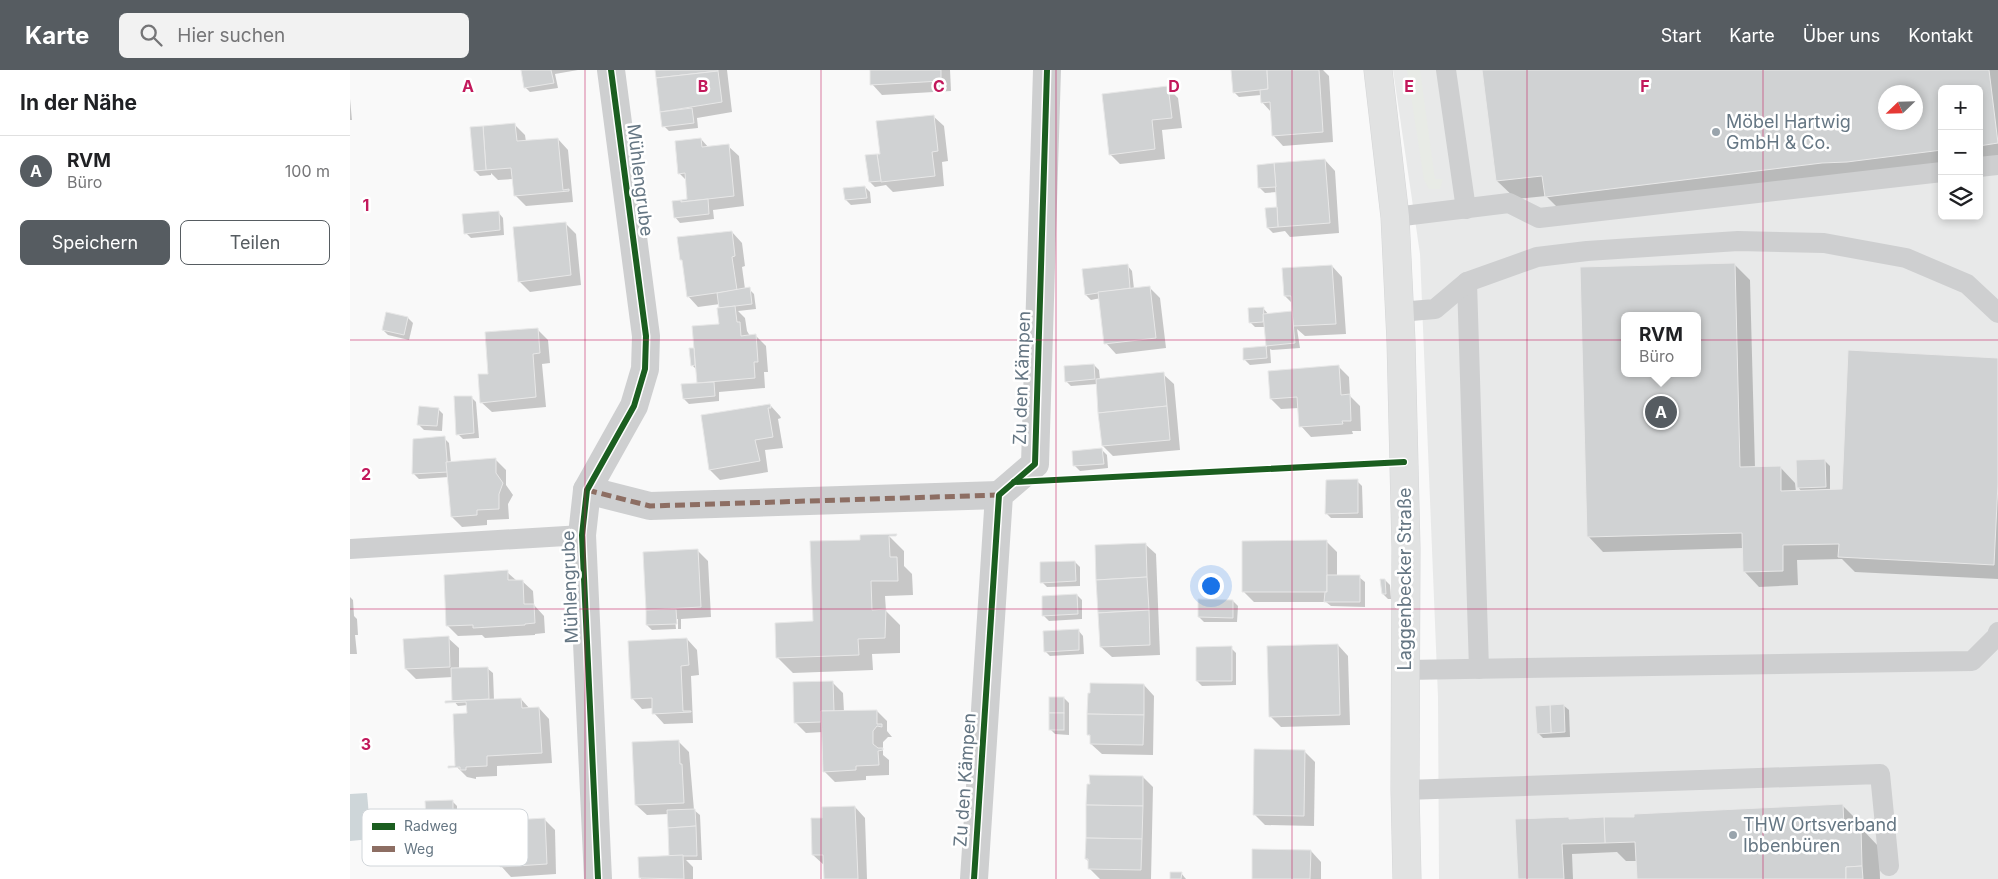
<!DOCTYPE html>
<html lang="de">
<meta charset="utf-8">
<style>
body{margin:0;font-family:Inter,sans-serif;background:#f2f2f2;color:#202124}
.controls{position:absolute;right:15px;top:15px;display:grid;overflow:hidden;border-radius:8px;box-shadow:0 2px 8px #0003}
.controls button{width:45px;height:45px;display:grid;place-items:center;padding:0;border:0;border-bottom:1px solid #e0e0e0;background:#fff;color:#202124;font:25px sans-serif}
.compass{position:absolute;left:1528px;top:15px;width:45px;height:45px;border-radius:50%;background:#fff;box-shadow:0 2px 8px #0003;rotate:247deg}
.you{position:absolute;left:860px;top:515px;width:18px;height:18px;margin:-12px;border:4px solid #fff;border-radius:50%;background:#1a73e8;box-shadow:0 0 0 8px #1a73e833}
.badge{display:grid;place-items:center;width:32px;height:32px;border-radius:50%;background:#565c61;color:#fff;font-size:16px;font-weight:700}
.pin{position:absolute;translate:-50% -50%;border:2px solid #fff;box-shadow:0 1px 5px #0006}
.popup{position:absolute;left:1271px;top:242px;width:80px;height:65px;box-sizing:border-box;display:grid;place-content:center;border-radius:8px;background:#fff;filter:drop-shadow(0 1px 4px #0005);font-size:16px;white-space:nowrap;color:#757577}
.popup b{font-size:19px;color:#202124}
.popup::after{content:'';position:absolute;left:50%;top:100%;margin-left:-10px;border:10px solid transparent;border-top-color:#fff}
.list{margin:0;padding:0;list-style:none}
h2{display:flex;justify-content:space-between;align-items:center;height:65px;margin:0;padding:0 20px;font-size:21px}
h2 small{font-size:16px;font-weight:400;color:#757577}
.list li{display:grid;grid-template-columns:32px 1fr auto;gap:15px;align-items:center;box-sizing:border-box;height:70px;padding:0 20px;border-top:1px solid #e0e0e0}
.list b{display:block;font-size:19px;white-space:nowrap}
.list p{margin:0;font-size:16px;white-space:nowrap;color:#757577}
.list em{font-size:16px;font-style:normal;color:#757577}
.actions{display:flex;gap:10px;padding:15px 20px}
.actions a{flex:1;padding:11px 0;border:1px solid #565c61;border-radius:8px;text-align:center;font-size:18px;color:#565c61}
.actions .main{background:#565c61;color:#fff}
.icon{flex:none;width:28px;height:28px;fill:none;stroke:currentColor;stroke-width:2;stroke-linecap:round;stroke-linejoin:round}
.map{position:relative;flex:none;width:1648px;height:809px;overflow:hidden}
header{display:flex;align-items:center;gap:30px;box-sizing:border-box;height:70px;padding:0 25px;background:#565c61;color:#fff}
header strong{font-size:24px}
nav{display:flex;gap:28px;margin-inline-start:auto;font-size:18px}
.search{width:350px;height:45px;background:#f2f2f2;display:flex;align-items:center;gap:12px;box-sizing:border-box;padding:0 18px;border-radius:8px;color:#757577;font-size:19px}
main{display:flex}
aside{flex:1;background:#fff}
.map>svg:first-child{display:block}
.built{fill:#e8e9e9;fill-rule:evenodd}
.green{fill:#e8ebe6}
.water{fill:#ced6d9}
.shadow{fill:#0003;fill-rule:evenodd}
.building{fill:#d0d2d3;stroke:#e8e8e8;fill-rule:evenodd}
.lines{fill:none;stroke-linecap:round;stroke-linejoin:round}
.secondary-casing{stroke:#d5d6d7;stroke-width:29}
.lane{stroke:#cecfd0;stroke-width:20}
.street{stroke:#cecfd0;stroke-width:28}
.secondary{stroke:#e1e2e2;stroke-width:28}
.quiet{stroke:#8d6e63;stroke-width:5;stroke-dasharray:10 5;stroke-linecap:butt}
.cycleway-casing{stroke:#fff;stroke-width:9}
.cycleway{stroke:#1b5e20;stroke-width:6}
.grid{fill:none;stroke:#c2185b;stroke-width:1;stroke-opacity:0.55}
.poi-dot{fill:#99a4ac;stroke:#fff;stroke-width:2}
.labels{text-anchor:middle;stroke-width:5;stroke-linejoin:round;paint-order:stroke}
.poi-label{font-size:18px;fill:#657683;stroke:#fff;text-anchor:start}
.street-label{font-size:18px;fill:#657683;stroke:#fff}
.key{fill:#fff;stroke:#d1d6da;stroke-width:1}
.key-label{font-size:14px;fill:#657683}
.grid-label{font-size:16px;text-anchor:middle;font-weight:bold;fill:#c2185b;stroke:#fff;stroke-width:5;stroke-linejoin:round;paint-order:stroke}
</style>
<header>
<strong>Karte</strong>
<div class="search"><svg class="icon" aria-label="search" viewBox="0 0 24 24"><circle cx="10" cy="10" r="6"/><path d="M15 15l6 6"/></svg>Hier suchen</div>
<nav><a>Start</a><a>Karte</a><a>Über uns</a><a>Kontakt</a></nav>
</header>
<main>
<aside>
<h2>In der Nähe<small></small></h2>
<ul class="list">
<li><span class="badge">A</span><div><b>RVM</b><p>Büro</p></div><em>100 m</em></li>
</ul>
<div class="actions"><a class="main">Speichern</a><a>Teilen</a></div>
</aside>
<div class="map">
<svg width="1648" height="809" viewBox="0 0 1648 809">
<rect width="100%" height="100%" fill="#f9f9f9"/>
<path class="built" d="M1043,0H1648V809H1089L1088,627L1070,184ZM1592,19H1629V146H1592ZM1536,22H1566V52H1536ZM1275,246H1347V303H1275Z"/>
<polygon class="green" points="1057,0 1070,0 1085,109 1093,109 1090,119 1079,119 1074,110"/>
<polygon class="water" points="17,723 21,769 0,771 0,724"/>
<g class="shadow">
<polygon points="173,0 228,0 205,4 208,18 180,22 175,17"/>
<polygon points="306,0 377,0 382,42 347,48 348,58 319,61 314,56"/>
<polygon points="521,0 600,0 601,21 532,25 522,14"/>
<polygon points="882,0 973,0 979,6 983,72 933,76 923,65 921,42 912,32 911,25 889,27 884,22"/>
<path d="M1134,0H1648V94L1629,96V19H1592V101L1215,145L1196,126L1166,129L1147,111ZM1536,22H1566V52H1536Z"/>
<polygon points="818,18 828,28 832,58 812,60 815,89 770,94 760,84"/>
<polygon points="0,29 2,50 0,50"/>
<polygon points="583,46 594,56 598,91 592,92 594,116 543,122 536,115 525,117 520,112 530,89"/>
<polygon points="165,55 175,65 176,72 208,69 218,80 223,132 176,136 165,125 163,109 148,110 141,103 141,105 130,106 125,101"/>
<polygon points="351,69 359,78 378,76 389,86 394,136 363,140 364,149 330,153 325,147 332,133 340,132 337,111 329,103"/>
<polygon points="975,90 985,101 989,163 940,167 935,161 923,163 918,158 929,141 927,122 915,123 909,117"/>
<polygon points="515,117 520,122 521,133 501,135 496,130"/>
<polygon points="148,142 153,148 154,165 121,168 116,163"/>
<polygon points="216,154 226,164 231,215 180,222 169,211"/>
<polygon points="382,162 392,173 395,196 392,197 395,219 399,219 404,224 406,239 388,241 395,248 397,261 400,266 406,266 416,276 418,302 414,302 415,318 369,322 369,331 339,334 334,329 348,314 347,300 342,295 343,279 370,255 370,234 348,237 338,226 334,192 331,189"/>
<polygon points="777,195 782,201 784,219 800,218 810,228 816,278 766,284 756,273 751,228 741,230 736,225"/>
<path d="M1385,195L1400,210L1405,398L1430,397L1445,413L1446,422H1452L1448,417L1475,391L1480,396V421H1493L1648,289V509L1505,502L1492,489L1447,490L1448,515L1409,517L1394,501L1393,478L1253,482L1238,466L1231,199ZM1275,246H1347V303H1275Z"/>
<polygon points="982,196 992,207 996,264 955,266 947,259 950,278 922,280 920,279 921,293 900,295 895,290 894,279 917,277 915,257 905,257 900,252 913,238 919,245 943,245 942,233 935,226"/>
<polygon points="37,243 58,248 63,253 59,270 38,265 33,260"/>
<polygon points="188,260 198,270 200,293 192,294 196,337 142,342 131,332 140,305"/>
<polygon points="744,295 749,300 750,310 813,304 824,314 830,380 763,386 753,376 747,314 721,316 716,311"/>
<polygon points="988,296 999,307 1000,326 1010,336 1011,361 1002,361 1003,364 961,367 951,356 949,338 931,339 921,329"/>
<polygon points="121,327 126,332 129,368 113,369 108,364"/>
<polygon points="420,335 430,346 431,348 428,349 433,378 415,380 418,402 370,410 360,400"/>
<polygon points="88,339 93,344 92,361 74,360 69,355"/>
<polygon points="94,368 99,373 101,393 145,389 156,400 156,415 163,425 158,434 159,449 137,450 137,455 112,457 102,447 99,407 69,409 64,404"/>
<polygon points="752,380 757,385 758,398 730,401 725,396"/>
<polygon points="1007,411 1012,416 1013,448 981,448 976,443"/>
<polygon points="539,466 554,481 554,496 562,504 563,525 535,526 536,541 550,555 550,583 522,584 523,600 443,603 428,588 464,553 511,471"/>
<polygon points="977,472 987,482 987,507 1009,507 1015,512 1015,537 981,536 976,532 904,532 894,522"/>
<polygon points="795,474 806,484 810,585 762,587 751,577"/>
<polygon points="347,480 358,491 361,547 331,549 331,559 328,559 328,549 325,549 326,559 302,560 297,555 294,483"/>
<polygon points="725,492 730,497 730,516 697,517 692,512"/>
<polygon points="157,502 167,511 172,511 183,521 184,535 194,546 195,563 185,564 185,565 135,568 132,565 108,566 97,555"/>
<polygon points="1035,510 1040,515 1041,529 1038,529 1033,524"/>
<polygon points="727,525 732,530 732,549 699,551 693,545"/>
<polygon points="0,527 3,530 4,546 7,549 8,565 5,565 7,584 0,584"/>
<polygon points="883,531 888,536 887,552 854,552 849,547"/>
<polygon points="728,560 733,566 734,584 700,586 695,581"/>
<polygon points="98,568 109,578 109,599 137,598 143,603 144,630 171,629 180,639 189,638 199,649 202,693 147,696 147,706 126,707 126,709 117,707 107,697 118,644 118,635 108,636 103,630 103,607 66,609 56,599"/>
<polygon points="337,569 347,580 349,605 341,606 343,653 314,654 304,643 303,638 292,639 282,628"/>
<polygon points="988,575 998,586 1000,655 931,657 920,646"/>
<polygon points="881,578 886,583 886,615 852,616 847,611"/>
<polygon points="483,613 493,623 494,642 527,641 537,651 537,661 542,667 538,667 533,672 533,685 539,690 539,705 516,706 516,710 485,712 474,701 473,662 456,663 445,652"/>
<polygon points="794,615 804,626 803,685 752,684 741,674 741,667 738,664"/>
<polygon points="714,628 719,633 719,665 705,664 700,659"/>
<polygon points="1213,635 1219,640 1220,667 1193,668 1188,663"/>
<polygon points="328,671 339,682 344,740 350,745 352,790 336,790 343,797 343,809 291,809 289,788 321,787 319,744 297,745 286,735"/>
<polygon points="954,681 965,692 964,756 915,755 904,744"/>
<polygon points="793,707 803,717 801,809 750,809 739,798 739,792 736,789"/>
<polygon points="102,731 107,736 107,749 82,750 77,745"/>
<polygon points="1492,735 1511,754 1512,759 1529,777 1530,809 1288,809 1288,791 1276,791 1267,782 1222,784 1223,809 1169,809 1166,750 1286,748"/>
<polygon points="505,737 515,748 517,809 475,809 474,795 463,785 474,749"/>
<polygon points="194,749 205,760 206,804 161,807 151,796"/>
<polygon points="961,781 971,792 971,809 903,809"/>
<polygon points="831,803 836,809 822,809"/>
</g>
<g class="building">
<polygon points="171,0 201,0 204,13 174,18"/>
<polygon points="305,0 368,0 368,1 306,8"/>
<polygon points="520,0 591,0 591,11 520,15"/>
<polygon points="881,0 917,0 918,19 883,23"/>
<polygon points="917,0 969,0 973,62 922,66 920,32 911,33 910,20 918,19"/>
<path d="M1132,0H1639L1648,73L1629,76V19H1592V80L1497,92L1472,93L1195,127L1192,106L1146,111ZM1536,22H1566V52H1536Z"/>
<polygon points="368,1 372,32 310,42 306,8"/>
<polygon points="818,16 822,48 802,50 805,79 759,85 752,24"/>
<polygon points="342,38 344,53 312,57 310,42"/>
<polygon points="584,45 588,81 582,82 585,106 531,112 527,84 530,84 526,51"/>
<polygon points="165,53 167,71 208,68 213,120 219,119 219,121 164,126 161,98 136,100 133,56"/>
<polygon points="133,56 136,100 124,101 120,57"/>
<polygon points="351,68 352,77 379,74 384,126 331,132 331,130 337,129 335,103 328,104 325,71"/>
<polygon points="527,84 531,111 519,112 515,85"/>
<polygon points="975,89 980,153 928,157 924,93"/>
<polygon points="924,93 926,117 908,118 907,95"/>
<polygon points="515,116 517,128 495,130 493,118"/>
<polygon points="358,129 359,144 324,148 322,131 331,130 331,132"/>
<polygon points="927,137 928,157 917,158 915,138"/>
<polygon points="149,141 150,160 114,164 112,144"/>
<polygon points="216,152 221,205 168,212 163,157"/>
<polygon points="382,161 385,186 382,187 387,220 337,227 332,190 330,190 327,167"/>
<path d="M1385,193L1390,397L1431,396V421L1492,419L1498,280L1648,288V413L1644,495L1488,487L1489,474L1433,475V501L1393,502L1392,463L1237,467L1230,197ZM1275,246H1347V303H1275Z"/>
<polygon points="778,194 780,218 735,225 732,199"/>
<polygon points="982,195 986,254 943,256 941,226 934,226 932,198"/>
<polygon points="800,216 806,268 754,274 748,222"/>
<polygon points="400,217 402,234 369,238 367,223"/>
<polygon points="385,236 387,252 390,252 391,266 406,264 408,292 404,292 405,308 347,313 342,256 369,254 367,238"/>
<polygon points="914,237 913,252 899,253 898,238"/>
<polygon points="942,241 945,273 916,276 913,244"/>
<polygon points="36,242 58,247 54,265 32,260"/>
<polygon points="188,258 190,283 183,284 186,327 130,333 128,304 138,304 135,262"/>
<polygon points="916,276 917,288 893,290 893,278"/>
<polygon points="339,278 344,278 345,295 341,296"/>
<polygon points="744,294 745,309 715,312 714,296"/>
<polygon points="989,295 991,325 1000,324 1001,351 992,351 993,354 949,357 947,327 920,329 918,301"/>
<polygon points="814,302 817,336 748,343 746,309"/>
<polygon points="364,312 365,326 333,329 331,314"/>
<polygon points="104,326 122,326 124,363 106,365"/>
<polygon points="420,334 421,338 418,338 423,367 405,370 410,391 359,400 351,345"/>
<polygon points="69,336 89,338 87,356 67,355"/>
<polygon points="817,336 820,370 752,376 748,343"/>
<polygon points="95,366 98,402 62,404 63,369"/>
<polygon points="752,378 754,394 723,396 722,381"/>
<polygon points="146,388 146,403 153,413 149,424 149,439 127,440 127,445 101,447 96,392"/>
<polygon points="1475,389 1476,417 1447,418 1446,390"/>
<polygon points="1008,409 1008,443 975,444 976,410"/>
<polygon points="547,464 546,466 539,466 540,487 547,487 548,511 521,511 522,540 536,539 535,568 508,569 509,585 426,588 425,553 463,551 460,471 510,470 510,465"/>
<polygon points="977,470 977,522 892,522 892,471"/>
<polygon points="796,473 797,507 746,510 745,475"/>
<polygon points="348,479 351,537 296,540 293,482"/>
<polygon points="725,491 726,511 690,513 690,492"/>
<polygon points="158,500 158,510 173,510 174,534 184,534 185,553 175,554 175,555 123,558 123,555 96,556 94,505"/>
<polygon points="977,505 1010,505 1010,532 974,532 975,522 977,522"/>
<polygon points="797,507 799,540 748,543 746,510"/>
<polygon points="1030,509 1035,509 1036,524 1032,524"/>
<polygon points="727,524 728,544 692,546 692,526"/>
<polygon points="848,529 883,530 883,548 848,547"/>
<polygon points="326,539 327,554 296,555 296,540"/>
<polygon points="799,540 800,575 750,577 748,543"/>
<polygon points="729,559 729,580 694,582 693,561"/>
<polygon points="99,566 100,597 55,599 53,569"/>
<polygon points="337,568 339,595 331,596 333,641 341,641 341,642 302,644 302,628 281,629 278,571"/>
<polygon points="988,574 990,645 919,647 917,576"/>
<polygon points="882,576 882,611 846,611 846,577"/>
<polygon points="138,597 139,629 102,631 101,598"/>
<polygon points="483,611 484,641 471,641 471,652 444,653 443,612"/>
<polygon points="740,613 794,614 794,645 737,644 738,623 740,623"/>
<rect x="699" y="627" width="15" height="16"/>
<polygon points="171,628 172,638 189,637 192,683 137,686 137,696 116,697 116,700 110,700 110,697 98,698 98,696 105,696 103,644 117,643 116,632 95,633 95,631"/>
<polygon points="1214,634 1215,662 1201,663 1200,635"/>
<polygon points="1200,635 1201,663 1187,664 1185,636"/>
<polygon points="527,640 527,654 532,654 532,657 527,656 523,661 523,674 528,678 533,678 533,680 528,681 529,695 506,696 506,700 473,702 471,641"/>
<rect x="699" y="643" width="15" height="17"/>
<polygon points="737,644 794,645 793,675 740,674 740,665 737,665"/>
<polygon points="329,670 330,694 332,694 334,733 285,735 282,672"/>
<polygon points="904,679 955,680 954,746 903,745"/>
<polygon points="739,705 793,706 793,736 736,735 737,714 740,714"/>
<polygon points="103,730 103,745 76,746 75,731"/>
<polygon points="1493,734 1494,757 1511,757 1512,796 1496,797 1496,809 1287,809 1285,772 1255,773 1254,747 1284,747 1284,744"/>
<polygon points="736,735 793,736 792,769 736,768"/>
<polygon points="505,736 508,809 474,809 473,785 462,785 461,748 472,748 472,737"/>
<polygon points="345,739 346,756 318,758 317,740"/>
<polygon points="1219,747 1219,749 1254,747 1255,773 1212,774 1214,809 1168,809 1165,749"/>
<polygon points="195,748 197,794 150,797 147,751"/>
<polygon points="346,756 347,786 319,786 318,758"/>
<polygon points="736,768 792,769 791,800 738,799 738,789 735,789"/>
<polygon points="902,779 961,780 960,809 902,809"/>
<polygon points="333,785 334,809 289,808 288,787"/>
<polygon points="1512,796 1513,809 1496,809 1496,797"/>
<polygon points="820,802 832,802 831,809 820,809"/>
</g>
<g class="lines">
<g class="secondary-casing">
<polyline id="secondary" points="1028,0 1045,147 1051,271 1056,478 1055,720 1057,809"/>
</g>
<g class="lane">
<polyline points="1096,0 1116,139"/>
<polyline points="1629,97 1648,95"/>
<polyline points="1045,147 1159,133 1189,148 1592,102"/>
<polyline points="1117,212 1129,599"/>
<polyline points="1049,242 1085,239 1117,212 1187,187 1237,181 1388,171 1474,173 1556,188 1617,214 1648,243"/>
<polyline points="0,479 232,465"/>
<polyline points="1055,600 1622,591 1647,566 1648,562"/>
<polyline points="1055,720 1530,704 1539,796"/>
</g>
<g class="street">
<polyline points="237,420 300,436 649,425"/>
<polyline points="248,809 232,465 237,420 284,336 295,299 296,266 261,0"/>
<polyline points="624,809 649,425 685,394 697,0"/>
</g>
<use href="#secondary" class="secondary"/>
<polyline class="quiet" points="237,420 300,436 649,425"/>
<g class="cycleway-casing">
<g id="cycleway">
<polyline points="664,412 1054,392"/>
<polyline points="248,809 232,465 237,420 284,336 295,299 296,266 261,0"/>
<polyline points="624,809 649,425 685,394 697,0"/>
</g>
</g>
<use href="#cycleway" class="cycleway"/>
</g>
<path class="grid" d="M235,0V809M471,0V809M706,0V809M942,0V809M1177,0V809M1413,0V809M0,270H1648M0,539H1648"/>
<g class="poi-dot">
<circle cx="1366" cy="62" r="5"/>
<circle cx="1383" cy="765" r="5"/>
</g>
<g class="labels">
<g class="poi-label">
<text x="1376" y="58">Möbel Hartwig<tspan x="1376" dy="21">GmbH &amp; Co.</tspan></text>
<text x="1393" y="761">THW Ortsverband<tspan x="1393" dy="21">Ibbenbüren</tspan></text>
</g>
<g class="street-label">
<text transform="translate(290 110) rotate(83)" y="6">Mühlengrube</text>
<text transform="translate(672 308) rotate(-88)" y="6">Zu den Kämpen</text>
<text transform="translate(1055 509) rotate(-90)" y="6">Laggenbecker Straße</text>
<text transform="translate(220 517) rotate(-92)" y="6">Mühlengrube</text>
<text transform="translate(615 710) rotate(-86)" y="6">Zu den Kämpen</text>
</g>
</g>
<rect x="12" y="739" width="166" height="57" rx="8" class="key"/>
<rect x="22" y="753" width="23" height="7" fill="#1b5e20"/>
<rect x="22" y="776" width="23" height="6" fill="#8d6e63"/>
<g class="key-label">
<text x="54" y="761">Radweg</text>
<text x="54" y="784">Weg</text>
</g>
<g class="grid-label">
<text x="118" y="22">A</text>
<text x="353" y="22">B</text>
<text x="589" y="22">C</text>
<text x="824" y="22">D</text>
<text x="1059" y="22">E</text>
<text x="1295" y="22">F</text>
<text x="16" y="141">1</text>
<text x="16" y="410">2</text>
<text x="16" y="680">3</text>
</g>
</svg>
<div class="controls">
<button>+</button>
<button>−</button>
<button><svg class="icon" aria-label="layers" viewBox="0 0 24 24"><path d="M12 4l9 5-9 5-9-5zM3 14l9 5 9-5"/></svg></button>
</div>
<svg class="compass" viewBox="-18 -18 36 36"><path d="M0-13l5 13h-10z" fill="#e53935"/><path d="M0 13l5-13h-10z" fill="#757577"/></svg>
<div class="you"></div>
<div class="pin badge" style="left:1311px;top:342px">A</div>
<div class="popup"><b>RVM</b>Büro</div>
</div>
</main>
